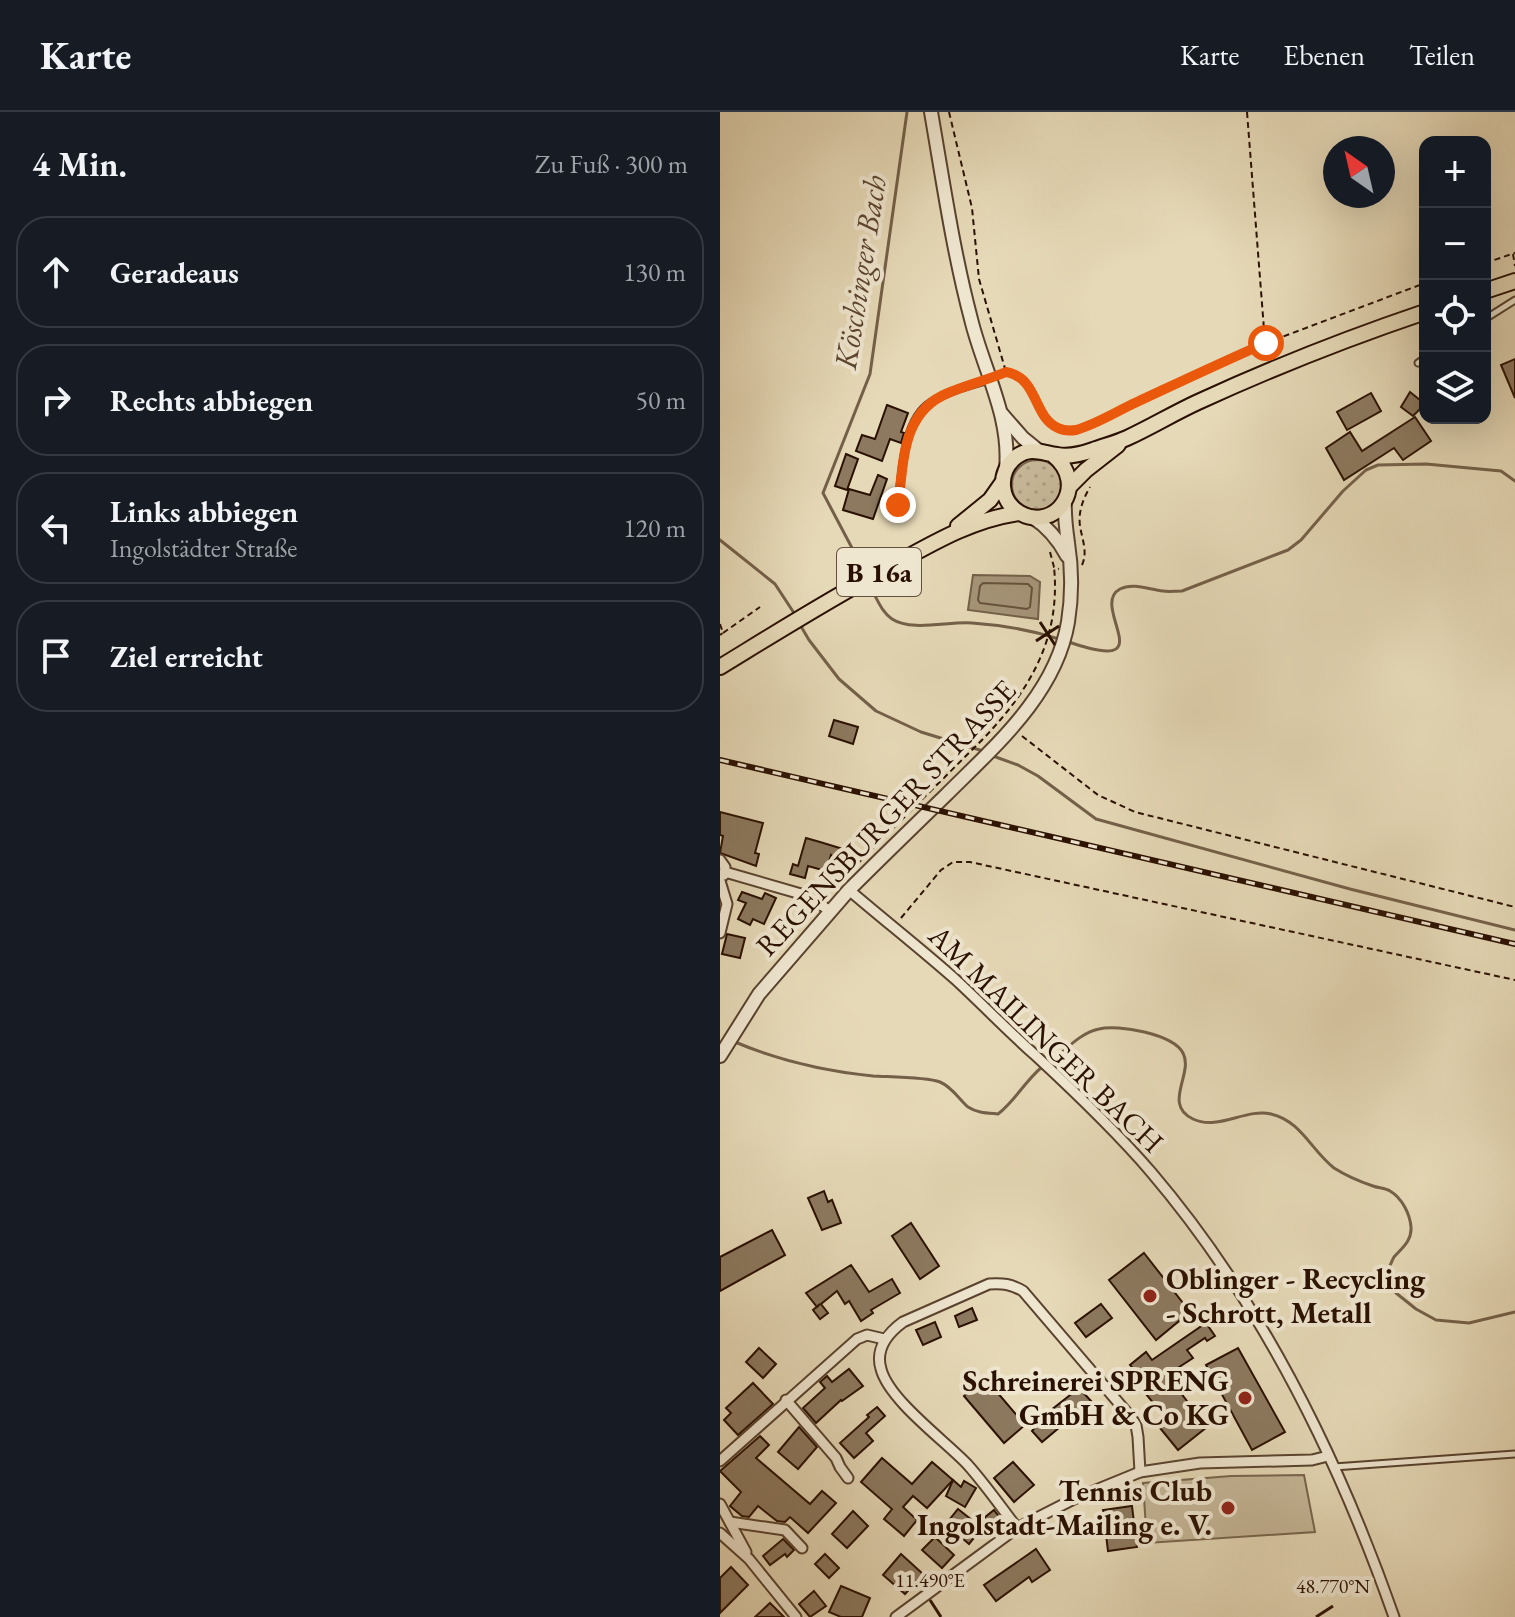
<!DOCTYPE html>
<html lang="de">
<meta charset="utf-8">
<style>
body{margin:0;font-family:"EB Garamond",serif;background:#242831;color:#f1f3f6}
.controls{position:absolute;right:24px;top:24px;display:grid;overflow:hidden;border-radius:16px;box-shadow:0 8px 32px #0002}
.controls button{width:72px;height:72px;display:grid;place-items:center;padding:0;border:0;border-bottom:2px solid #363941;background:#171b24;color:#f1f3f6;font:40px sans-serif}
.compass{position:absolute;left:603px;top:24px;width:72px;height:72px;border-radius:50%;background:#171b24;box-shadow:0 8px 32px #0002;rotate:326deg}
.stop{position:absolute;width:24px;height:24px;margin:-18px;border:6px solid #ea580c;border-radius:50%;background:#fff}
.stop.end{background:#ea580c;border-color:#fff;box-shadow:0 2px 8px #0008}
.list{margin:0;padding:0;list-style:none}
h2{display:flex;justify-content:space-between;align-items:center;height:104px;margin:0;padding:0 32px;font-size:34px}
h2 small{font-size:26px;font-weight:400;color:#9ea1a6}
.list li{display:grid;grid-template-columns:52px 1fr auto;gap:24px;align-items:center;box-sizing:border-box;height:112px;margin:0 16px 16px;padding:0 16px;border:2px solid #363941;border-radius:32px}
.list b{display:block;font-size:30px;white-space:nowrap}
.list p{margin:0;font-size:26px;white-space:nowrap;color:#9ea1a6}
.list em{font-size:26px;font-style:normal;color:#9ea1a6}
.icon{flex:none;width:44px;height:44px;fill:none;stroke:currentColor;stroke-width:2;stroke-linecap:round;stroke-linejoin:round}
.map{position:relative;flex:none;width:795px;height:1505px;overflow:hidden}
header{display:flex;align-items:center;gap:48px;box-sizing:border-box;height:112px;padding:0 40px;background:#171b24;border-bottom:2px solid #363941}
header strong{font-size:38px}
nav{display:flex;gap:44px;margin-inline-start:auto;font-size:28px}
main{display:flex}
aside{flex:1;background:#171b24}
.map>svg:first-child{display:block}
.grass{fill:url(#grass-dots);stroke:#78644c;stroke-width:2}
.park{fill:#c6b798;stroke:#78644c;stroke-width:2}
.water{fill:#a69579;stroke:#746049;stroke-width:2}
.lines{fill:none;stroke-linecap:round;stroke-linejoin:round}
.shore{stroke:#68523c;stroke-width:2}
.stream{stroke:#746049;stroke-width:3}
.building{fill:#8c795f;stroke:#2a1000;stroke-width:2}
.service-casing{stroke:#59422e;stroke-width:9}
.minor-casing{stroke:#59422e;stroke-width:13}
.tertiary-casing{stroke:#59422e;stroke-width:16}
.primary-casing{stroke:#2a1000;stroke-width:18}
.path{stroke:#2a1000;stroke-width:2;stroke-dasharray:6 4;stroke-linecap:butt}
.service{stroke:#efe6d0;stroke-width:5}
.minor{stroke:#efe6d0;stroke-width:9}
.tertiary{stroke:#efe6d0;stroke-width:12}
.primary{stroke:#e6d9b7;stroke-width:14}
.rail-casing{stroke:#2a1000;stroke-width:6}
.rail{stroke:#efe6d0;stroke-width:3;stroke-dasharray:9;stroke-linecap:butt}
.route{stroke:#ea580c;stroke-width:10}
.ticks{fill:none;stroke:#2a1000;stroke-width:3}
.poi-dot{fill:#8f2418;stroke:#efe6d0;stroke-width:3}
.labels{text-anchor:middle;stroke-width:8;stroke-linejoin:round;paint-order:stroke}
.shield{fill:#efe6d0;stroke:#65503e;stroke-width:2}
.shield-label{font-size:28px;font-weight:bold;fill:#2a1000}
.street-label{font-size:30px;fill:#2a1000;stroke:#efe6d0}
.poi-label{font-size:30px;font-weight:bold;fill:#2a1000;stroke:#efe6d0;text-anchor:end}
.water-label{font-size:32px;font-style:italic;fill:#5c4530;stroke:#efe6d0}
.ticks-label{font-size:20px;text-anchor:middle;fill:#2a1000;stroke:#efe6d0;stroke-width:8;stroke-linejoin:round;paint-order:stroke}
</style>
<header>
<strong>Karte</strong>
<nav><a>Karte</a><a>Ebenen</a><a>Teilen</a></nav>
</header>
<main>
<aside>
<h2>4 Min.<small>Zu Fuß · 300 m</small></h2>
<ul class="list">
<li><svg class="icon" aria-label="ahead" viewBox="0 0 24 24"><path d="M12 20V5M6 11l6-6 6 6"/></svg><div><b>Geradeaus</b></div><em>130 m</em></li>
<li><svg class="icon" aria-label="right" viewBox="0 0 24 24"><path d="M7 20v-9h11M14 6l5 5-5 5"/></svg><div><b>Rechts abbiegen</b></div><em>50 m</em></li>
<li><svg class="icon" aria-label="left" viewBox="0 0 24 24"><path d="M17 20v-9H6M10 6l-5 5 5 5"/></svg><div><b>Links abbiegen</b><p>Ingolstädter Straße</p></div><em>120 m</em></li>
<li><svg class="icon" aria-label="arrive" viewBox="0 0 24 24"><path d="M6 21V4h12l-3 4 3 4H6"/></svg><div><b>Ziel erreicht</b></div></li>
</ul>
</aside>
<div class="map">
<svg width="795" height="1505" viewBox="0 0 795 1505">
<defs>
<pattern id="grass-dots" width="8" height="8" patternUnits="userSpaceOnUse" patternTransform="scale(2)"><rect width="8" height="8" fill="#c6b798"/><path d="M2 2h.1M6 6h.1" fill="none" stroke="#aa9c81" stroke-width="1.8" stroke-linecap="round"/></pattern>
</defs>
<rect width="100%" height="100%" fill="#e6d9b7"/>
<filter id="stains"><feTurbulence type="fractalNoise" baseFrequency=".0025" numOctaves="4"/><feColorMatrix values="0 0 0 0 .2 0 0 0 0 .09 0 0 0 0 .02 0 0 0 .5 -.17"/></filter>
<radialGradient id="worn" r=".72"><stop offset=".6" stop-color="#630" stop-opacity="0"/><stop offset="1" stop-color="#630" stop-opacity=".3"/></radialGradient>
<circle class="grass" cx="317" cy="373" r="25"/>
<polygon class="park" points="584,1363 595,1420 427,1431 423,1371 511,1364"/>
<polygon class="water" points="253,463 310,464 320,470 318,507 248,498"/>
<g class="lines">
<polygon class="shore" points="263,471 308,472 312,476 310,495 307,497 260,491 258,488 260,474"/>
<g class="stream">
<polyline points="0,428 55,472 76,504"/>
<polyline points="141,453 103,381 150,262 187,0"/>
<path d="M154,482C159,491 163,501 172,507C192,520 229,509 252,511C281,513 311,518 339,527"/>
<polyline points="79,511 89,528 119,567 156,599 201,620 263,639"/>
<path d="M346,529C447,565 368,494 400,477C413,470 430,478 443,479C449,480 455,479 462,479L568,438L581,428L623,379L646,358L658,353L706,352L781,359L795,369"/>
<polyline points="273,644 298,653 318,664 376,707 630,777 795,818"/>
<path d="M15,930C60,949 104,959 153,964C170,965 206,965 220,970C232,975 239,987 248,995C257,1001 268,1001 278,1002C295,989 305,969 322,955"/>
<path d="M329,951C344,940 359,921 379,917C398,912 453,922 463,941C474,962 442,992 473,1007C498,1019 526,996 551,1002C581,1009 591,1038 614,1056C625,1063 641,1070 653,1074C658,1076 666,1076 670,1079C682,1086 690,1102 691,1115C692,1129 682,1136 674,1145C671,1150 669,1157 667,1162L676,1181L696,1197L716,1208L749,1211L795,1200"/>
</g>
</g>
<g class="building">
<polygon points="795,247 795,286 781,253"/>
<polygon points="690,280 705,292 693,304 681,295"/>
<polygon points="651,281 661,299 627,318 617,300"/>
<polygon points="167,293 188,301 181,320 184,321 181,331 170,327 162,349 136,339 142,323 155,327"/>
<polygon points="695,305 711,329 683,348 674,336 624,368 606,336 630,320 642,339"/>
<polygon points="126,342 138,347 127,378 115,374"/>
<polygon points="158,363 167,367 153,407 123,398 129,377 150,383"/>
<polygon points="114,608 138,615 133,632 109,624"/>
<polygon points="0,700 43,711 35,741 39,742 36,754 0,741 3,724 0,723"/>
<polygon points="86,726 100,730 136,741 121,754 111,743 106,759 88,754 85,766 70,762 73,752 78,754"/>
<polygon points="22,780 42,787 45,781 56,786 44,812 33,807 30,813 18,807 26,791 18,788"/>
<polygon points="7,822 25,826 20,846 2,842"/>
<polygon points="104,1079 108,1090 112,1088 121,1111 102,1118 88,1086"/>
<polygon points="191,1111 219,1154 200,1167 172,1124"/>
<polygon points="52,1118 65,1143 0,1179 0,1145"/>
<polygon points="424,1141 470,1200 436,1228 389,1168"/>
<polygon points="131,1153 149,1180 172,1167 180,1181 151,1198 153,1201 141,1209 129,1189 125,1192 117,1179 101,1192 108,1201 100,1207 93,1198 100,1192 97,1195 86,1181"/>
<polygon points="381,1192 392,1206 366,1225 355,1211"/>
<polygon points="252,1196 257,1208 239,1215 235,1204"/>
<polygon points="215,1210 221,1225 203,1233 196,1218"/>
<polygon points="486,1211 495,1224 487,1229 485,1226 467,1238 473,1246 447,1263 487,1315 458,1338 436,1311 444,1304 425,1281 430,1277 410,1253 426,1240 432,1248"/>
<polygon points="39,1236 56,1252 43,1266 26,1250"/>
<polygon points="518,1236 565,1320 532,1338 486,1253"/>
<polygon points="129,1257 143,1274 122,1289 121,1288 96,1311 83,1296 105,1276 100,1270 107,1264 112,1270"/>
<polygon points="265,1266 305,1313 284,1331 244,1284"/>
<polygon points="33,1271 53,1292 18,1323 4,1308 11,1301 6,1296"/>
<polygon points="359,1276 371,1289 322,1330 312,1319 326,1302"/>
<polygon points="157,1295 165,1304 146,1321 153,1329 134,1346 120,1331 149,1305 147,1303"/>
<polygon points="79,1315 97,1335 78,1357 58,1340"/>
<polygon points="40,1324 49,1333 36,1346 90,1392 102,1379 116,1391 88,1421 70,1405 65,1410 57,1409 38,1394 29,1405 22,1404 10,1394 21,1380 0,1359"/>
<polygon points="162,1346 192,1372 212,1350 233,1368 207,1396 193,1384 183,1395 197,1408 184,1424 164,1407 172,1397 141,1370"/>
<polygon points="293,1350 314,1373 294,1390 274,1366"/>
<polygon points="233,1368 241,1375 244,1369 256,1376 245,1395 226,1384"/>
<polygon points="412,1394 417,1435 388,1439 383,1398"/>
<polygon points="238,1397 262,1416 249,1432 226,1412"/>
<polygon points="274,1398 286,1414 276,1422 264,1406"/>
<polygon points="133,1399 148,1414 127,1436 112,1422"/>
<polygon points="215,1425 234,1443 222,1456 202,1438"/>
<polygon points="63,1427 74,1438 67,1445 65,1442 50,1453 43,1444"/>
<polygon points="316,1437 330,1458 312,1470 309,1465 276,1489 264,1473"/>
<polygon points="105,1442 119,1456 109,1466 95,1452"/>
<polygon points="181,1442 203,1462 185,1482 163,1463"/>
<polygon points="11,1455 28,1473 0,1501 0,1466"/>
<polygon points="121,1474 150,1486 142,1505 121,1505 109,1500"/>
<polygon points="94,1479 106,1494 90,1505 79,1492"/>
<polygon points="50,1491 64,1505 35,1505"/>
</g>
<g class="lines">
<g class="service-casing">
<g id="service">
<polyline points="765,207 795,188"/>
<polyline points="698,251 705,246"/>
<path d="M178,393C182,363 182,308 211,290C228,279 249,274 269,268"/>
<polyline points="614,1355 795,1342"/>
</g>
</g>
<g class="minor-casing">
<g id="minor">
<polyline points="0,748 5,755 4,763"/>
<polyline points="5,760 88,784 110,799"/>
<path d="M129,778C164,808 201,837 236,868C263,893 288,919 315,943C355,980 395,1018 431,1060C541,1189 618,1345 674,1505"/>
<polyline points="0,821 7,792 0,769"/>
<polyline points="66,1288 116,1346 120,1355 128,1366"/>
<polyline points="0,1349 137,1227 147,1223 164,1227"/>
<polyline points="0,1392 26,1440"/>
<polyline points="10,1410 65,1418 82,1436"/>
<path d="M297,1416C281,1395 265,1372 247,1352C224,1328 169,1288 161,1257C155,1237 168,1221 183,1210L269,1172C283,1171 291,1172 303,1179L409,1303L416,1313L418,1325L420,1360"/>
<polyline points="0,1421 29,1447 76,1505"/>
<polyline points="176,1505 297,1416 354,1387 420,1360 480,1351 592,1348 608,1344"/>
</g>
</g>
<g class="tertiary-casing">
<g id="tertiary">
<path d="M211,0C223,69 233,139 251,207C263,257 291,304 286,357"/>
<polyline points="282,302 303,326 319,339"/>
<path d="M312,405C328,415 338,427 347,444"/>
<path d="M0,944L39,882L129,778C161,746 194,714 226,683C275,634 336,582 348,510C352,485 352,456 348,431C346,416 344,403 345,388"/>
</g>
</g>
<g class="primary-casing">
<g id="primary">
<polyline points="765,179 795,169"/>
<path d="M333,343C370,373 335,421 300,401C279,389 277,360 296,345C310,334 322,341 337,343C348,345 362,342 373,338C384,334 396,331 407,326C431,315 454,301 478,290C552,256 628,226 705,200"/>
<polyline points="349,375 366,358 398,333"/>
<polyline points="238,414 270,388 282,371"/>
<path d="M0,555C54,522 108,488 164,458C208,434 249,408 299,401"/>
</g>
</g>
<g class="path">
<polyline points="229,0 252,96 259,167 286,260"/>
<polyline points="527,0 545,230"/>
<polyline points="793,142 795,154"/>
<polyline points="765,151 795,141"/>
<path d="M281,262C320,250 311,326 357,317L546,231L705,171"/>
<polyline points="330,440 334,455 339,457"/>
<path d="M362,453C368,440 362,427 360,414C358,400 363,387 370,375"/>
<polyline points="0,512 3,521 0,523"/>
<polyline points="3,521 40,495"/>
<polyline points="302,624 378,683 415,700 795,795"/>
<path d="M131,758L263,627C310,578 341,526 334,455"/>
<polyline points="181,806 221,758 233,750 250,750 795,868"/>
</g>
<use href="#service" class="service"/>
<use href="#minor" class="minor"/>
<use href="#tertiary" class="tertiary"/>
<use href="#primary" class="primary"/>
<g class="rail-casing">
<polyline id="rail" points="0,648 795,832"/>
</g>
<use href="#rail" class="rail"/>
</g>
<g class="lines">
<path class="route" d="M178,393C184,351 181,300 228,281C247,273 267,268 286,260C319,266 312,304 338,316C344,319 349,319 356,318C377,312 397,299 417,290C460,270 502,250 546,231"/>
</g>
<path class="ticks" d="M320,510L335,533M316,529L339,514M210,1488L221,1505M596,1505L613,1494"/>
<g class="poi-dot">
<circle cx="430" cy="1184" r="8"/>
<circle cx="525" cy="1286" r="8"/>
<circle cx="508" cy="1396" r="8"/>
</g>
<g class="labels">
<rect class="shield" x="117" y="436" width="84" height="48" rx="6"/>
<g class="shield-label">
<text x="159" y="470">B 16a</text>
</g>
<g class="street-label">
<text transform="translate(166 706) rotate(-47)" y="10">REGENSBURGER STRASSE</text>
<text transform="translate(326 927) rotate(44)" y="10">AM MAILINGER BACH</text>
</g>
<g class="poi-label">
<text x="446" y="1177" text-anchor="start">Oblinger - Recycling<tspan x="446" dy="34">- Schrott, Metall</tspan></text>
<text x="509" y="1279">Schreinerei SPRENG<tspan x="509" dy="34">GmbH &amp; Co KG</tspan></text>
<text x="492" y="1389">Tennis Club<tspan x="492" dy="34">Ingolstadt-Mailing e. V.</tspan></text>
</g>
<g class="water-label">
<text transform="translate(140 160) rotate(-81)" y="11">Köschinger Bach</text>
</g>
</g>
<g class="ticks-label">
<text x="210" y="1475">11.490°E</text>
<text x="613" y="1481">48.770°N</text>
</g>
<rect width="100%" height="100%" filter="url(#stains)"/>
<rect width="100%" height="100%" fill="url(#worn)"/>
</svg>
<div class="controls">
<button>+</button>
<button>−</button>
<button><svg class="icon" aria-label="locate" viewBox="0 0 24 24"><circle cx="12" cy="12" r="6"/><path d="M12 2v4M12 18v4M2 12h4M18 12h4"/></svg></button>
<button><svg class="icon" aria-label="layers" viewBox="0 0 24 24"><path d="M12 4l9 5-9 5-9-5zM3 14l9 5 9-5"/></svg></button>
</div>
<svg class="compass" viewBox="-18 -18 36 36"><path d="M0-13l5 13h-10z" fill="#e53935"/><path d="M0 13l5-13h-10z" fill="#9ea1a6"/></svg>
<div class="stop" style="left:546px;top:231px"></div>
<div class="stop end" style="left:178px;top:393px"></div>
</div>
</main>
